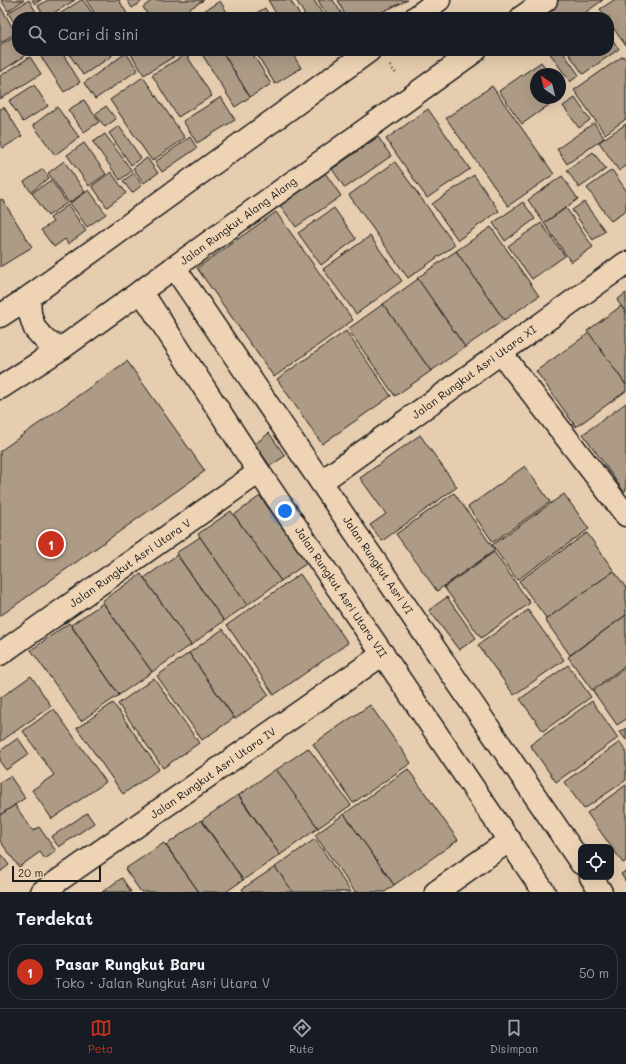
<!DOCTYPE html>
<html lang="id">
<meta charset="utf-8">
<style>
body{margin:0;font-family:Mali,sans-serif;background:#242831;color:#f1f3f6}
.controls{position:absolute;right:12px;bottom:12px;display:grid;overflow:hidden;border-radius:8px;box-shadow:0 4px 16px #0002}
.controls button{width:36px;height:36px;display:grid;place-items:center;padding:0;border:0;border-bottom:1px solid #363941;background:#171b24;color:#f1f3f6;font:20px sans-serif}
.compass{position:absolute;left:530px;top:68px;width:36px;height:36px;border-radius:50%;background:#171b24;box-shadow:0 4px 16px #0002;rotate:325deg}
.scale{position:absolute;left:12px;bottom:10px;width:89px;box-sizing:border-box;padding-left:4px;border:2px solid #1c1c1c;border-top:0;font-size:11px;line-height:14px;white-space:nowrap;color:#1c1c1c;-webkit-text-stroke:3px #eed4b5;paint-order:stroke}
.you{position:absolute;left:285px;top:511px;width:14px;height:14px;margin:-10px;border:3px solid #fff;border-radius:50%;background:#1a73e8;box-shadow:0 0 0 6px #1a73e833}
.badge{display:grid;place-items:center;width:26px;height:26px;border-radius:50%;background:#c8321e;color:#fff;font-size:13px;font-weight:700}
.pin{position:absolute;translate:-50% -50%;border:2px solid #fff;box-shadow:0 1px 4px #0006}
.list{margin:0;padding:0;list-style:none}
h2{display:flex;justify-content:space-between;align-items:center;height:52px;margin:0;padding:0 16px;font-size:17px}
h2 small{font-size:13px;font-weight:400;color:#9ea1a6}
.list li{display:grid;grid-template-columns:26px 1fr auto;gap:12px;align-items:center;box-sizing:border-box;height:56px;margin:0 8px 8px;padding:0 8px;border:1px solid #363941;border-radius:16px}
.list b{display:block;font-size:15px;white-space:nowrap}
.list p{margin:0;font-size:13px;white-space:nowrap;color:#9ea1a6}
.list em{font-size:13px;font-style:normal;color:#9ea1a6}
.icon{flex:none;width:22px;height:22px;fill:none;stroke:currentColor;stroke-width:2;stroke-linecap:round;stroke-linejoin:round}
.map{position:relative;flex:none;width:626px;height:892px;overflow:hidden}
.search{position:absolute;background:#171b24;box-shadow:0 4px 16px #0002;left:12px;right:12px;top:12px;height:44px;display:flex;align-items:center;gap:10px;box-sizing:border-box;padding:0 14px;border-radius:16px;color:#9ea1a6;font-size:15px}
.sheet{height:116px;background:#171b24}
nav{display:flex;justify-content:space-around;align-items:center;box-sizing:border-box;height:56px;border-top:1px solid #363941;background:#171b24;font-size:11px;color:#9ea1a6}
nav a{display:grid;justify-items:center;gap:2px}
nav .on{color:#c8321e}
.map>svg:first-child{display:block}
.building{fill:#ad9b86;stroke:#1c1c1c}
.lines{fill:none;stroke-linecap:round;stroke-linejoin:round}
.minor-casing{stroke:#1c1c1c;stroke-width:25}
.path{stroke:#1c1c1c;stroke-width:2.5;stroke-dasharray:1 3;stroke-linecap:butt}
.minor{stroke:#eed4b5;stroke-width:22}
.labels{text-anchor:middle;stroke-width:3;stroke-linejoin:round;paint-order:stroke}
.street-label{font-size:11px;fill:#1c1c1c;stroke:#eed4b5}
</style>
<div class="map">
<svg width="626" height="892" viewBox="0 0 626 892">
<rect width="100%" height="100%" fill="#e6cdaf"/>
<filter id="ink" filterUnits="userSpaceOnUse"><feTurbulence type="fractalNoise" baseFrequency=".025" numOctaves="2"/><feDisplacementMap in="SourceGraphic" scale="8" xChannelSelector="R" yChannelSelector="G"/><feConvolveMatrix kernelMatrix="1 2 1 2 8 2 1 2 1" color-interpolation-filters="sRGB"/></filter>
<g filter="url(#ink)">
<g class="building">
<polygon points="1,0 24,0 8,11"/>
<polygon points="29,0 39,17 17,17 17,27 8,13"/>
<polygon points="32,0 41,0 35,4"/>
<polygon points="48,0 75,0 47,17 45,17 38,6"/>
<polygon points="81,0 83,0 92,13 86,17 55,17"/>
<polygon points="86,0 119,0 129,17 97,17"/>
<polygon points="127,0 144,0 132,8"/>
<polygon points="153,0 204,0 176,17 149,17 143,7"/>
<polygon points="268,0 290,0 301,17 278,17"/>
<polygon points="296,0 314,0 324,17 306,17"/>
<polygon points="318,0 333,0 344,17 328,17"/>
<polygon points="338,0 408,0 371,17 346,17"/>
<polygon points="559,0 603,0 579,17 534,17"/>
<polygon points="614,0 626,0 626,46 609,22 609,17 606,17 600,9"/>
<polygon points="220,1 230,17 201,17 199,14"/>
<polygon points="0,6 16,33 0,43"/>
<polygon points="265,8 270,17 250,17"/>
<polygon points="609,35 619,49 583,74 567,51 609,51"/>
<polygon points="13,37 17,42 17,51 22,51 25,56 0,72 0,45"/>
<polygon points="39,51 61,51 80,82 64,92 38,52"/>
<polygon points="69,51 109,51 112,56 83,75 68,52"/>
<polygon points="129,51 183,51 144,75"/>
<polygon points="200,51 222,51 250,97 235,107"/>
<polygon points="222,51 251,51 271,84 250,97"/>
<polygon points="255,51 291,51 301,68 275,84"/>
<polygon points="551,51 562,51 579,75 570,82 549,52"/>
<polygon points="126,53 138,70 95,99 84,83"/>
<polygon points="186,54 212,96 178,117 152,75"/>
<polygon points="623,56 626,60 626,119 605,134 574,90"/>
<polygon points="30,57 41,74 0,99 0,76"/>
<polygon points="541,62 550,74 536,74 536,98 559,98 522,124 499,91"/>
<polygon points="143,77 185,138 152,161 110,100"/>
<polygon points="34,85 48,106 23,122 9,101"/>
<polygon points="492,86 554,174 508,206 446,118"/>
<polygon points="560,89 564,95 560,98"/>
<polygon points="221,97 235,120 197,143 183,121"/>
<polygon points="575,98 590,120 579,128 563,106"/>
<polygon points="84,100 99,122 84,132 68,110"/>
<polygon points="106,106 116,119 105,127 95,114"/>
<polygon points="4,107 22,136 3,148 0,144 0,109"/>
<polygon points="57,107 79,137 55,155 33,125"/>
<polygon points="428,109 470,169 427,198 386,139"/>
<polygon points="594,123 604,138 567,164 557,149"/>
<polygon points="626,124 626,166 619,171 599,142"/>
<polygon points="119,126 141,158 131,165 109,133"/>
<polygon points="105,134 132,171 120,180 93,142"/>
<polygon points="190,137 197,148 162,172 155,162"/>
<polygon points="378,137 391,156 345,188 332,169"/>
<polygon points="84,143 106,174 89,186 67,155"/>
<polygon points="593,152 606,169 579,188 567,170"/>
<polygon points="147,158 158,173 144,183 133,168"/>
<polygon points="64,161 85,192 69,203 48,173"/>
<polygon points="395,162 455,245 408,278 349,195"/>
<polygon points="321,167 341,196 296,227 276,200"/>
<polygon points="43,169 49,178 31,192 24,182"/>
<polygon points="612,170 626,190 626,211 611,221 587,188"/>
<polygon points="111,172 126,193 107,207 92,186"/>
<polygon points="134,173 142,185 132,193 123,181"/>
<polygon points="474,175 499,211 458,240 432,204"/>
<polygon points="562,176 578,199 544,223 528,200"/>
<polygon points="51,180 67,203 48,216 32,193"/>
<polygon points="89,190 106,214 87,227 70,203"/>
<polygon points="2,199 32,247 0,267 0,200"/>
<polygon points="523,202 535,219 505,241 493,223"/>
<polygon points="584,202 605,231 593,240 572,210"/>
<polygon points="68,205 86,231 68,244 65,239 54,247 41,230 53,222 50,218"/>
<polygon points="334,208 356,239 321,265 298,233"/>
<polygon points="566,208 593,247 571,262 544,223"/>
<polygon points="276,212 353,320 274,377 197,268"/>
<polygon points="541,223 565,256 532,279 508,246"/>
<polygon points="491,227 539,296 504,320 456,251"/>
<polygon points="370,236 402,281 356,314 323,269"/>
<polygon points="456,251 504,320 465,347 417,278"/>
<polygon points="418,279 465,347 431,371 383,304"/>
<polygon points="626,293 626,313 617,300"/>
<polygon points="383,304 431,371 395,396 348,329"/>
<polygon points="621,306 626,313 626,385 587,331"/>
<polygon points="346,331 391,396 322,444 277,379"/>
<polygon points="589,333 626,385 626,391 576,427 536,371"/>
<polygon points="127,361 205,471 0,616 0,451"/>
<polygon points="626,403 626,490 624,492 583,434"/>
<polygon points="269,433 285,456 270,466 255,444"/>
<polygon points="420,435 457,487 382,541 370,525 386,514 360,478"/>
<polygon points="525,466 550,502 493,542 468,507"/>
<polygon points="454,493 495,550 437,591 396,534"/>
<polygon points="564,494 589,529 517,580 492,545"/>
<polygon points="260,496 307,563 281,581 234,515"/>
<polygon points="231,511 281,581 247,605 198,534"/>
<polygon points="587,533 614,571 547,619 519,581"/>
<polygon points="200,537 247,605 224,621 176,553"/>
<polygon points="494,552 530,603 481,638 444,587"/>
<polygon points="177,555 224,621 191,645 144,578"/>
<polygon points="614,571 626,588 626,615 570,655 545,620"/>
<polygon points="141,574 191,645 152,672 102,601"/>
<polygon points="300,574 348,643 274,695 227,625"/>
<polygon points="447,597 476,638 459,650 429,610"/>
<polygon points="103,603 152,672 119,695 71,625"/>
<polygon points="528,610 564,660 514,695 478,645"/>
<polygon points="626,615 626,665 592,690 568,657"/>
<polygon points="69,623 119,695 81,721 31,650"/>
<polygon points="223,629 269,695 235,719 189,653"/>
<polygon points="189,653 234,718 202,740 157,676"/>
<polygon points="568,665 591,697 543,731 520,699"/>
<polygon points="626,667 626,719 617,725 593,691"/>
<polygon points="31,676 51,706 0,742 0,698"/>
<polygon points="154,678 199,743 163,768 118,704"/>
<polygon points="592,701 618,738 556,782 530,745"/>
<polygon points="113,703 159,769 123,794 77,728"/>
<polygon points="370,705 411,763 353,803 313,744"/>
<polygon points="54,709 106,782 52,819 32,790 54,775 23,731"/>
<polygon points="626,728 626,740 620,732"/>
<polygon points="18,738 29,754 6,770 0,762 0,751"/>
<polygon points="620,742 626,751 626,780 584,809 564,782"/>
<polygon points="308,748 351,805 318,828 276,770"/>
<polygon points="276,769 318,828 280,855 239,795"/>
<polygon points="408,769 458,840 394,885 344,814"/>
<polygon points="10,776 25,798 0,815 0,782"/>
<polygon points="626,785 626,861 623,863 587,813"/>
<polygon points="238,795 280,855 243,880 202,820"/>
<polygon points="15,805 33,831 39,827 56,851 45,859 40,852 19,867 0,841 0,815"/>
<polygon points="87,813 94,823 59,847 51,837"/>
<polygon points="344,814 394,885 385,892 355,892 315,835"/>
<polygon points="201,820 243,880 226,892 199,892 166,845"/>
<polygon points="315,839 351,892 293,892 275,867"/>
<polygon points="164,843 199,892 141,892 125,869"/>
<polygon points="0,853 9,865 0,872"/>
<polygon points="275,867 293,892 244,892 242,889"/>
<polygon points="626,871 626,882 621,874"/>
<polygon points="122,878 131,892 102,892"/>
</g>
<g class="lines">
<g class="minor-casing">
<g id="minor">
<polyline points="416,17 439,0"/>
<polyline points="522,17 546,0"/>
<polyline points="174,267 581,863"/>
<polyline points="141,291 259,472 544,892"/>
<polyline points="29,297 30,314 35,329 47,342 62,348"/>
<polyline points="0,316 29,297 369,51"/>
<polyline points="501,353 626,515"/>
<polyline points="0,388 62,348 475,51"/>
<polyline points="321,482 626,263"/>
<polyline points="0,654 259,472"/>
<polyline points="591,877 601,892"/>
<polyline points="42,892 383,654"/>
<polyline points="436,892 510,840"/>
</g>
</g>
<polyline class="path" points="390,66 397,75"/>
<use href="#minor" class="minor"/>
</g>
</g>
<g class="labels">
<g class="street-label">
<text transform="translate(238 221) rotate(-36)" y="4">Jalan Rungkut Alang Alang</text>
<text transform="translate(474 372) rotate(-36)" y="4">Jalan Rungkut Asri Utara XI</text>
<text transform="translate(130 563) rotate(-35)" y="4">Jalan Rungkut Asri Utara V</text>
<text transform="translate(378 565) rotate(56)" y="4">Jalan Rungkut Asri VI</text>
<text transform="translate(341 592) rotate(56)" y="4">Jalan Rungkut Asri Utara VII</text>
<text transform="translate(213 773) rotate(-35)" y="4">Jalan Rungkut Asri Utara IV</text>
</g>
</g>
</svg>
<div class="controls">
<button><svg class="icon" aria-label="locate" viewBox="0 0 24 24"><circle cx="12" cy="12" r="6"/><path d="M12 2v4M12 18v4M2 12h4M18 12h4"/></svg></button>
</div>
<svg class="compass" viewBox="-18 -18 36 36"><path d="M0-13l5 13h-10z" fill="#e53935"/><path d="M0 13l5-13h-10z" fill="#9ea1a6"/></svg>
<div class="scale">20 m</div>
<div class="you"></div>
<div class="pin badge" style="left:51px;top:544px">1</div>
<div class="search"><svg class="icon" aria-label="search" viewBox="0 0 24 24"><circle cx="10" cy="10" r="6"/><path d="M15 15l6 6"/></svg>Cari di sini</div>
</div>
<section class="sheet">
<h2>Terdekat<small></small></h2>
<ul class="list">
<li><span class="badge">1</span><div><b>Pasar Rungkut Baru</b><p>Toko · Jalan Rungkut Asri Utara V</p></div><em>50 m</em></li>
</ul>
</section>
<nav>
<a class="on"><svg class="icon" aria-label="map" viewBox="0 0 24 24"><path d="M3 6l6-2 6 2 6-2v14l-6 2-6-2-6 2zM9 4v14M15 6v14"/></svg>Peta</a>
<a><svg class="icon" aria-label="directions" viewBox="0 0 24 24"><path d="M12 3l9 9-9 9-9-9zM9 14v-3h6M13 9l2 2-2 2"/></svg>Rute</a>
<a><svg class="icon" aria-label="saved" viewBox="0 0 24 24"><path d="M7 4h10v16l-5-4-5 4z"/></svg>Disimpan</a>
</nav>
